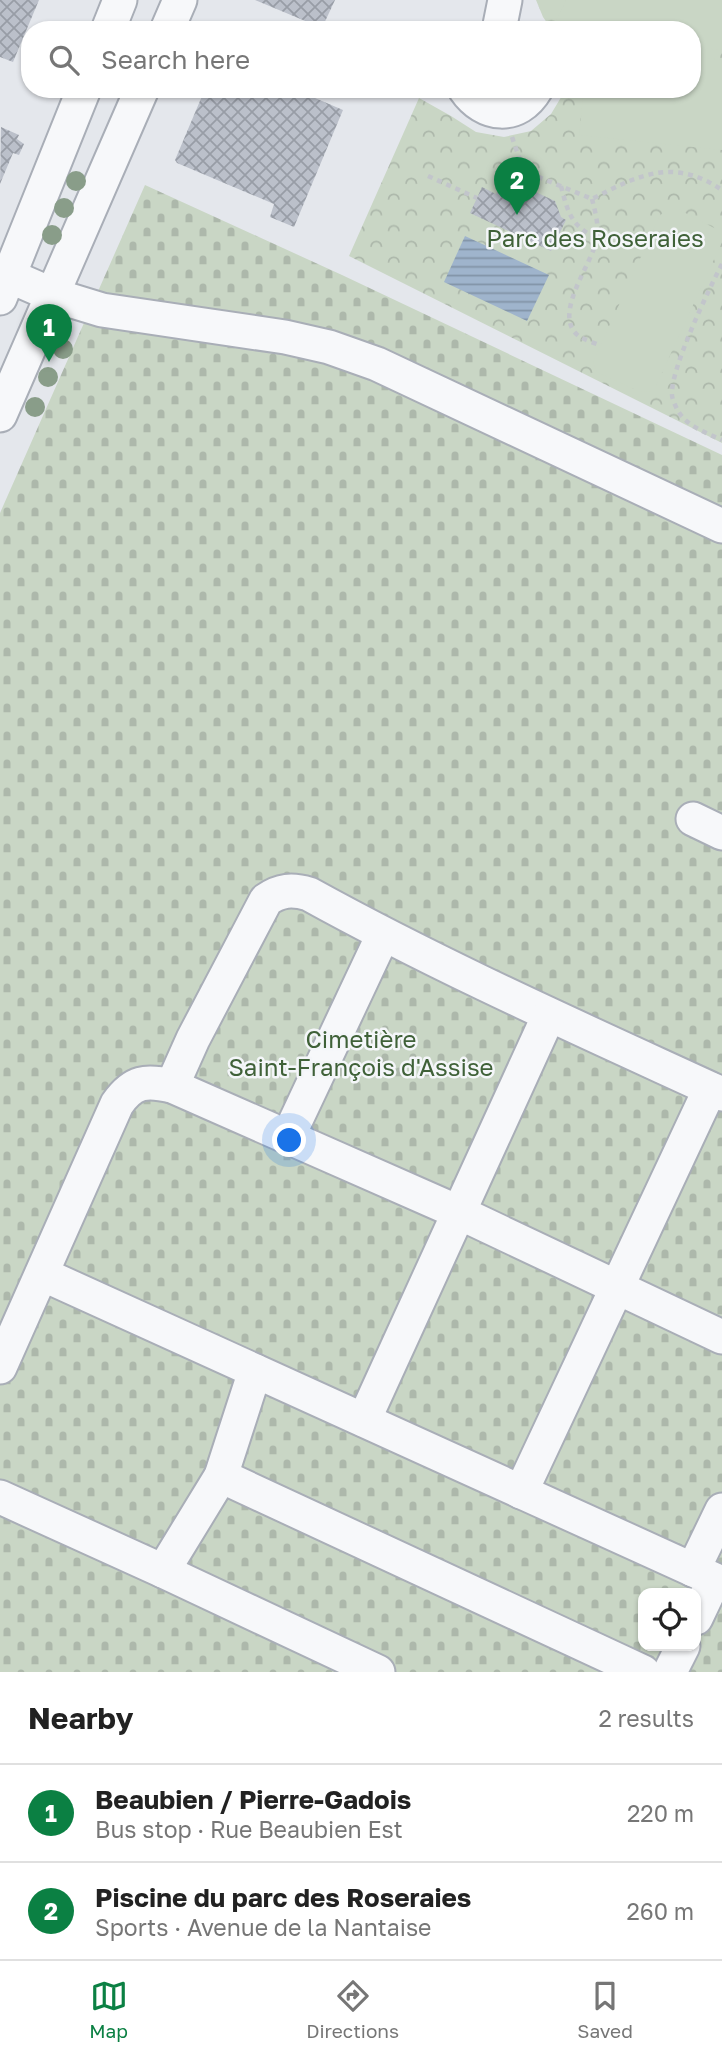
<!DOCTYPE html>
<meta charset="utf-8">
<style>
body{margin:0;font-family:"Golos Text",sans-serif;background:#f2f2f2;color:#222}
.controls{position:absolute;right:21px;bottom:21px;display:grid;overflow:hidden;border-radius:14px;box-shadow:0 2px 5px #0004}
.controls button{width:63px;height:63px;display:grid;place-items:center;padding:0;border:0;border-bottom:2px solid #e0e0e0;background:#fff;color:#222;font:35px sans-serif}
.you{position:absolute;left:290px;top:1141px;width:24px;height:24px;margin:-18px;border:5px solid #fff;border-radius:50%;background:#1a73e8;box-shadow:0 0 0 10px #1a73e833}
.badge{display:grid;place-items:center;width:46px;height:46px;border-radius:50%;background:#0b8043;color:#fff;font-size:23px;font-weight:700}
.pin{position:absolute;translate:-50% -58px;filter:drop-shadow(0 2px 4px #0008)}
.pin::after{content:'';position:absolute;top:37px;width:24px;height:21px;background:inherit;clip-path:polygon(0 0,100% 0,50% 100%)}
.list{margin:0;padding:0;list-style:none}
h2{display:flex;justify-content:space-between;align-items:center;height:91px;margin:0;padding:0 28px;font-size:30px}
h2 small{font-size:23px;font-weight:400;color:#767676}
.list li{display:grid;grid-template-columns:46px 1fr auto;gap:21px;align-items:center;box-sizing:border-box;height:98px;padding:0 28px;border-top:2px solid #e0e0e0}
.list b{display:block;font-size:26px;white-space:nowrap}
.list p{margin:0;font-size:23px;white-space:nowrap;color:#767676}
.list em{font-size:23px;font-style:normal;color:#767676}
.icon{flex:none;width:38px;height:38px;fill:none;stroke:currentColor;stroke-width:2;stroke-linecap:round;stroke-linejoin:round}
.map{position:relative;flex:none;width:722px;height:1672px;overflow:hidden}
.search{position:absolute;background:#fff;box-shadow:0 2px 5px #0004;left:21px;right:21px;top:21px;height:77px;display:flex;align-items:center;gap:18px;box-sizing:border-box;padding:0 24px;border-radius:28px;color:#767676;font-size:26px}
.sheet{height:287px;background:#fff}
nav{display:flex;justify-content:space-around;align-items:center;box-sizing:border-box;height:98px;border-top:2px solid #e0e0e0;background:#fff;font-size:19px;color:#767676}
nav a{display:grid;justify-items:center;gap:4px}
nav .on{color:#0b8043}
.map>svg:first-child{display:block}
.forest{fill:url(#forest-crowns)}
.cemetery{fill:url(#cemetery-stones);fill-rule:evenodd}
.garden{fill:#c9d6c5}
.water{fill:url(#water-rules)}
.building{fill:url(#building-cross-hatch)}
.lines{fill:none;stroke-linecap:round;stroke-linejoin:round}
.minor-casing{stroke:#a9aeb7;stroke-width:37}
.path{stroke:#c2c5cb;stroke-width:4.5;stroke-dasharray:5 5;stroke-linecap:butt}
.minor{stroke:#f7f8fa;stroke-width:33}
.tree{fill:#899d89}
.labels{text-anchor:middle;stroke-width:5;stroke-linejoin:round;paint-order:stroke}
.park-label{font-size:24px;fill:#3f6138;stroke:#f4f6f9}
</style>
<div class="map">
<svg width="722" height="1672" viewBox="0 0 722 1672">
<defs>
<pattern id="forest-crowns" width="20" height="18" patternUnits="userSpaceOnUse" patternTransform="scale(1.75)"><rect width="20" height="18" fill="#c9d6c5"/><path d="M2 6a3 3 0 1 1 6 0M12 15a3 3 0 1 1 6 0" fill="none" stroke="#adb8ab"/></pattern>
<pattern id="cemetery-stones" width="16" height="16" patternUnits="userSpaceOnUse" patternTransform="scale(1.75)"><rect width="16" height="16" fill="#c9d6c5"/><path d="M2 7V4a2 2 0 0 1 4 0v3zM10 15v-3a2 2 0 0 1 4 0v3z" fill="#adb8ab"/></pattern>
<pattern id="water-rules" width="6" height="5" patternUnits="userSpaceOnUse" patternTransform="scale(1.75)"><rect width="6" height="5" fill="#9fb4cc"/><path d="M0 2.5h6" fill="none" stroke="#8293a7"/></pattern>
<pattern id="building-cross-hatch" width="8" height="8" patternUnits="userSpaceOnUse" patternTransform="scale(1.75)"><rect width="8" height="8" fill="#bbc0ca"/><path d="M0 0l8 8M0 8l8-8" fill="none" stroke="#989da6"/></pattern>
</defs>
<rect width="100%" height="100%" fill="#e4e7ec"/>
<polygon class="forest" points="536,0 722,0 722,443 349,256 419,98 451,116 476,132 504,137 531,131 551,114 566,89 692,89 692,30 552,30 543,17"/>
<path class="cemetery" d="M145,185L342,275L722,455V1672H0V513ZM643,1593H696V1646H643Z"/>
<g class="garden">
<polygon points="566,0 722,0 722,50 692,47 692,30 586,30 556,21"/>
<polygon points="692,56 722,60 722,150 579,135 584,89 692,89"/>
<polygon points="670,208 676,208 718,230 721,233 722,242 656,386 651,391 640,392 597,372 593,362 659,217 664,211"/>
</g>
<polygon class="water" points="465,236 549,275 527,321 444,282"/>
<g class="building">
<polygon points="0,0 39,0 13,62 0,57"/>
<polygon points="255,0 335,0 322,28"/>
<polygon points="205,89 294,89 343,110 294,227 270,217 274,204 177,163 175,160"/>
<polygon points="1,127 19,135 17,139 24,144 19,155 13,153 0,184"/>
<polygon points="514,182 555,201 561,217 566,220 551,251 470,213 482,187 496,194 499,188 509,193"/>
</g>
<g class="lines">
<g class="minor-casing">
<g id="minor">
<polyline points="108,30 120,0"/>
<polyline points="167,30 180,0"/>
<polyline points="499,30 505,0"/>
<path d="M465,89C484,117 518,120 536,89"/>
<polyline points="0,272 53,295 102,310 285,337 329,347 377,364 722,526"/>
<polyline points="0,298 84,89"/>
<polyline points="0,415 142,89"/>
<polyline points="693,819 722,833"/>
<path d="M172,1086L193,1039L266,900C280,890 292,889 309,894C443,968 583,1030 722,1094"/>
<polyline points="288,1137 383,935"/>
<polyline points="42,1274 722,1583"/>
<path d="M0,1367L117,1104C133,1081 146,1080 172,1086L458,1212L722,1337"/>
<polyline points="364,1420 549,1015"/>
<polyline points="221,1476 643,1672"/>
<polyline points="521,1492 710,1089"/>
<polyline points="0,1497 163,1571 378,1672"/>
<polyline points="693,1570 722,1510"/>
<polyline points="163,1571 221,1476 255,1371"/>
<polyline points="696,1618 714,1580"/>
<polyline points="670,1672 683,1646"/>
</g>
</g>
<g class="path">
<path d="M512,137L521,163L529,173L592,199C639,175 673,157 722,190"/>
<polyline points="428,176 477,198"/>
<path d="M561,186C568,213 571,226 597,238"/>
<path d="M592,199C595,211 599,225 597,237C595,261 549,316 580,337C586,340 594,343 600,345"/>
<path d="M722,264C709,289 670,370 672,395C672,399 676,407 678,411C687,426 706,433 722,440"/>
</g>
<use href="#minor" class="minor"/>
</g>
<g class="tree">
<circle cx="76" cy="181" r="10"/>
<circle cx="64" cy="208" r="10"/>
<circle cx="52" cy="235" r="10"/>
<circle cx="63" cy="349" r="10"/>
<circle cx="48" cy="377" r="10"/>
<circle cx="35" cy="407" r="10"/>
</g>
<g class="labels">
<g class="park-label">
<text x="595" y="247">Parc des Roseraies</text>
<text x="361" y="1048">Cimetière<tspan x="361" dy="28">Saint-François d'Assise</tspan></text>
</g>
</g>
</svg>
<div class="controls">
<button><svg class="icon" aria-label="locate" viewBox="0 0 24 24"><circle cx="12" cy="12" r="6"/><path d="M12 2v4M12 18v4M2 12h4M18 12h4"/></svg></button>
</div>
<div class="you"></div>
<div class="pin badge" style="left:49px;top:362px">1</div>
<div class="pin badge" style="left:517px;top:215px">2</div>
<div class="search"><svg class="icon" aria-label="search" viewBox="0 0 24 24"><circle cx="10" cy="10" r="6"/><path d="M15 15l6 6"/></svg>Search here</div>
</div>
<section class="sheet">
<h2>Nearby<small>2 results</small></h2>
<ul class="list">
<li><span class="badge">1</span><div><b>Beaubien / Pierre-Gadois</b><p>Bus stop · Rue Beaubien Est</p></div><em>220 m</em></li>
<li><span class="badge">2</span><div><b>Piscine du parc des Roseraies</b><p>Sports · Avenue de la Nantaise</p></div><em>260 m</em></li>
</ul>
</section>
<nav>
<a class="on"><svg class="icon" aria-label="map" viewBox="0 0 24 24"><path d="M3 6l6-2 6 2 6-2v14l-6 2-6-2-6 2zM9 4v14M15 6v14"/></svg>Map</a>
<a><svg class="icon" aria-label="directions" viewBox="0 0 24 24"><path d="M12 3l9 9-9 9-9-9zM9 14v-3h6M13 9l2 2-2 2"/></svg>Directions</a>
<a><svg class="icon" aria-label="saved" viewBox="0 0 24 24"><path d="M7 4h10v16l-5-4-5 4z"/></svg>Saved</a>
</nav>
